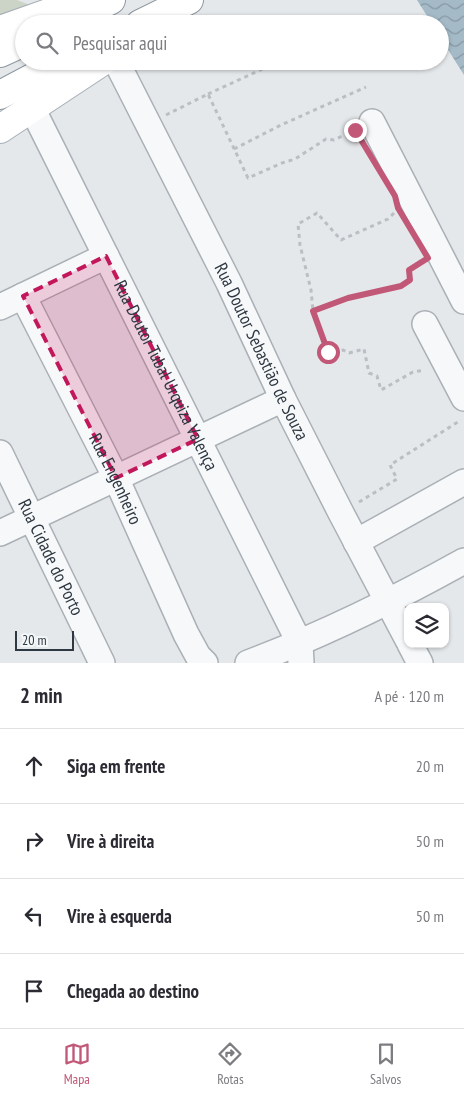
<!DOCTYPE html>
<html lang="pt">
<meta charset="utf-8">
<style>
body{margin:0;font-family:"PT Sans Narrow",sans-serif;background:#f2f2f3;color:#2b2b33}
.controls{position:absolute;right:15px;bottom:15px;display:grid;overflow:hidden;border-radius:10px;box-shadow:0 1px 4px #0004}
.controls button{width:45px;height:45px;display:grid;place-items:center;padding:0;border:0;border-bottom:1px solid #e1e1e2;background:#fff;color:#2b2b33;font:25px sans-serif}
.scale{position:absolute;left:15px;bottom:12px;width:59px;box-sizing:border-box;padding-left:5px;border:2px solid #2e3842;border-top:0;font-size:14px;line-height:18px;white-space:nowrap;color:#2e3842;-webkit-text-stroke:4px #f4f7f8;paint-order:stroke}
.stop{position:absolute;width:15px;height:15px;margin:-11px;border:4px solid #c15877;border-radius:50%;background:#fff}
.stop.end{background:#c15877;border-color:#fff;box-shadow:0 1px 5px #0008}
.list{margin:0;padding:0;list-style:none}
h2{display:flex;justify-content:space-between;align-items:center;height:65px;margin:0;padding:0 20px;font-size:21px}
h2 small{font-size:16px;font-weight:400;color:#7c7c81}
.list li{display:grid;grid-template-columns:32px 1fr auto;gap:15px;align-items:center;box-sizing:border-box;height:75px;padding:0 20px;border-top:1px solid #e1e1e2}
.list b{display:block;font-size:19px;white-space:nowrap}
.list em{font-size:16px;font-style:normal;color:#7c7c81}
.icon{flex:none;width:28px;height:28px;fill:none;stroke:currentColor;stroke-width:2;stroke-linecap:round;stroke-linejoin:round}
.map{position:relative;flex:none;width:464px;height:663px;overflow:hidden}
.search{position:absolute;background:#fff;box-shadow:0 1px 4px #0004;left:15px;right:15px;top:15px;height:55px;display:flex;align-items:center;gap:12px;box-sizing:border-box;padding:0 18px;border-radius:28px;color:#7c7c81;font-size:19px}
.sheet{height:365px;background:#fff}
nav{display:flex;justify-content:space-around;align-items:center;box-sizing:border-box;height:70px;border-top:1px solid #e1e1e2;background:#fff;font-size:14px;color:#7c7c81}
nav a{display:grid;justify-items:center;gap:2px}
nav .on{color:#c15877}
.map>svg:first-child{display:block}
.green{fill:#ccd4c7}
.water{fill:url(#water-waves)}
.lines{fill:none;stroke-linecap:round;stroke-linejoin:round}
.minor-casing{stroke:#aab0b5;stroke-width:28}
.major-casing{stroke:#a5aeb6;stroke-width:30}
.highway-casing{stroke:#8e97a0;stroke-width:30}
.path{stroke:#bbbec3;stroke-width:3;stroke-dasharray:4 4;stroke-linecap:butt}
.minor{stroke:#f7f8fa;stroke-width:25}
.major{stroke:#fff;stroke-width:28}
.highway{stroke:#fff;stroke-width:28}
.route{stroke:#c15877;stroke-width:6}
.marked{fill:#c2185b;fill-opacity:0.2;stroke:#c2185b;stroke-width:4;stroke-dasharray:10 6;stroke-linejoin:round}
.labels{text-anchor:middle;stroke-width:4;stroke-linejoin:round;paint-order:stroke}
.street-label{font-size:18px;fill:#2e3842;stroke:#f4f7f8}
</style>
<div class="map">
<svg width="464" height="663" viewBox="0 0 464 663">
<defs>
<pattern id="water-waves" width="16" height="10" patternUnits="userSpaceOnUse" patternTransform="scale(1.25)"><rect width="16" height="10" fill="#a4bac7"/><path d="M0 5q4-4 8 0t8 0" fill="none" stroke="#8698a3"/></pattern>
</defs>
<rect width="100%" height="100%" fill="#e5e8eb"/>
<polygon class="green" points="0,0 17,0 30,5 0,15"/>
<polygon class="water" points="417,0 464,0 464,75 440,37 440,24 432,24"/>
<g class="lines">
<g class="minor-casing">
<g id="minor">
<path id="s1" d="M116,61L229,283L283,399L341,513L408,640"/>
<path id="s2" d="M32,108L300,644L301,663"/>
<polyline points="372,122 464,301"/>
<path id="s3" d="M23,296L116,478L186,634L198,656L205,663"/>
<polyline points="0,307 106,256"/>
<polyline points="425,324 464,398"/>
<path id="s4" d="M0,453L102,663"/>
<polyline points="0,533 283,399"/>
<polyline points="356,542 464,482"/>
<polyline points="410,644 420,663"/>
<path d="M248,663C323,635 394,600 464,561"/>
</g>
</g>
<g class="major-casing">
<g id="major">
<polyline points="0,30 85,0"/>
<polyline points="0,129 103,61"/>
</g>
</g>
<g class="highway-casing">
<g id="highway">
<polyline points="62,24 111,0"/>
<polyline points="140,24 189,0"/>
<polyline points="0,53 24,42"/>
<polyline points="0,95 64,61"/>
</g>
</g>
<g class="path">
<polyline points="208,94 280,61"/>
<polyline points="166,115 208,94 248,178 282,163 295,159 326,139 334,140 353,131"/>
<polyline points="234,149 281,125 366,87"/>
<polyline points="394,213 388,219 341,240 317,213 298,224 300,245 311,290 313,311 328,352 343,350 349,353 364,349 369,373 377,376 381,390 413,372 425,370"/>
<polyline points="313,311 348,299 401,285 410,280 409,270 421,263"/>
<polyline points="359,502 397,479 390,465 461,420"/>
</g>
<use href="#minor" class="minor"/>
<use href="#major" class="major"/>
<use href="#highway" class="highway"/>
</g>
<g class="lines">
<polyline class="route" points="328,352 313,311 348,298 401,286 410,280 409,270 428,258 398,208 395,196 355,130"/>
</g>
<path class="marked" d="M106,256L198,439L116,478L23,296Z"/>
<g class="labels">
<g class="street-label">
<text dy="6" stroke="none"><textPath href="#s1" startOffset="325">Rua Doutor Sebastião de Souza</textPath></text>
<text dy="6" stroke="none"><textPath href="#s2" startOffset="299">Rua Doutor Tubal Urquiza Valença</textPath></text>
<text dy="6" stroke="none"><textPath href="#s3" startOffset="205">Rua Engenheiro</textPath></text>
<text dy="6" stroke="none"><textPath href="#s4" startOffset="116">Rua Cidade do Porto</textPath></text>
</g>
</g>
</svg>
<div class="controls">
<button><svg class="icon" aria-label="layers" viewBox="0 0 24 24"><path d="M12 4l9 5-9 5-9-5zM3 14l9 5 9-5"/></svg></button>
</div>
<div class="scale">20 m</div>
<div class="stop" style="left:328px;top:352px"></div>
<div class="stop end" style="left:355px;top:130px"></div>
<div class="search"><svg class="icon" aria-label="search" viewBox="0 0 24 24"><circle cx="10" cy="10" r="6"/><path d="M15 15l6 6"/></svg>Pesquisar aqui</div>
</div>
<section class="sheet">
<h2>2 min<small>A pé · 120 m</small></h2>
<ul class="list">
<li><svg class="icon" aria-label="ahead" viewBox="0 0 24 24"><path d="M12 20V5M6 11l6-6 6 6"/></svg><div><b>Siga em frente</b></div><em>20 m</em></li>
<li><svg class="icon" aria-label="right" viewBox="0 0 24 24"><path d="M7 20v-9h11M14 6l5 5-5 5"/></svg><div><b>Vire à direita</b></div><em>50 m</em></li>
<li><svg class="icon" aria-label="left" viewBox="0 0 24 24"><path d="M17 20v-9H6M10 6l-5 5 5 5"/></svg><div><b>Vire à esquerda</b></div><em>50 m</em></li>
<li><svg class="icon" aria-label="arrive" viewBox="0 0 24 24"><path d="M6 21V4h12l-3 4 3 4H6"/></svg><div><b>Chegada ao destino</b></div></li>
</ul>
</section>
<nav>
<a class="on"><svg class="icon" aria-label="map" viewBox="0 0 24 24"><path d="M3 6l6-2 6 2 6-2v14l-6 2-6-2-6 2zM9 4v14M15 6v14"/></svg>Mapa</a>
<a><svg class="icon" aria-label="directions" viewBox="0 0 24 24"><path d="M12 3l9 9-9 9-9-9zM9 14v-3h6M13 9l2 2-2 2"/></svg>Rotas</a>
<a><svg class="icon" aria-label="saved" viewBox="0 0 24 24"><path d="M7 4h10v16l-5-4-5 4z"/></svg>Salvos</a>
</nav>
